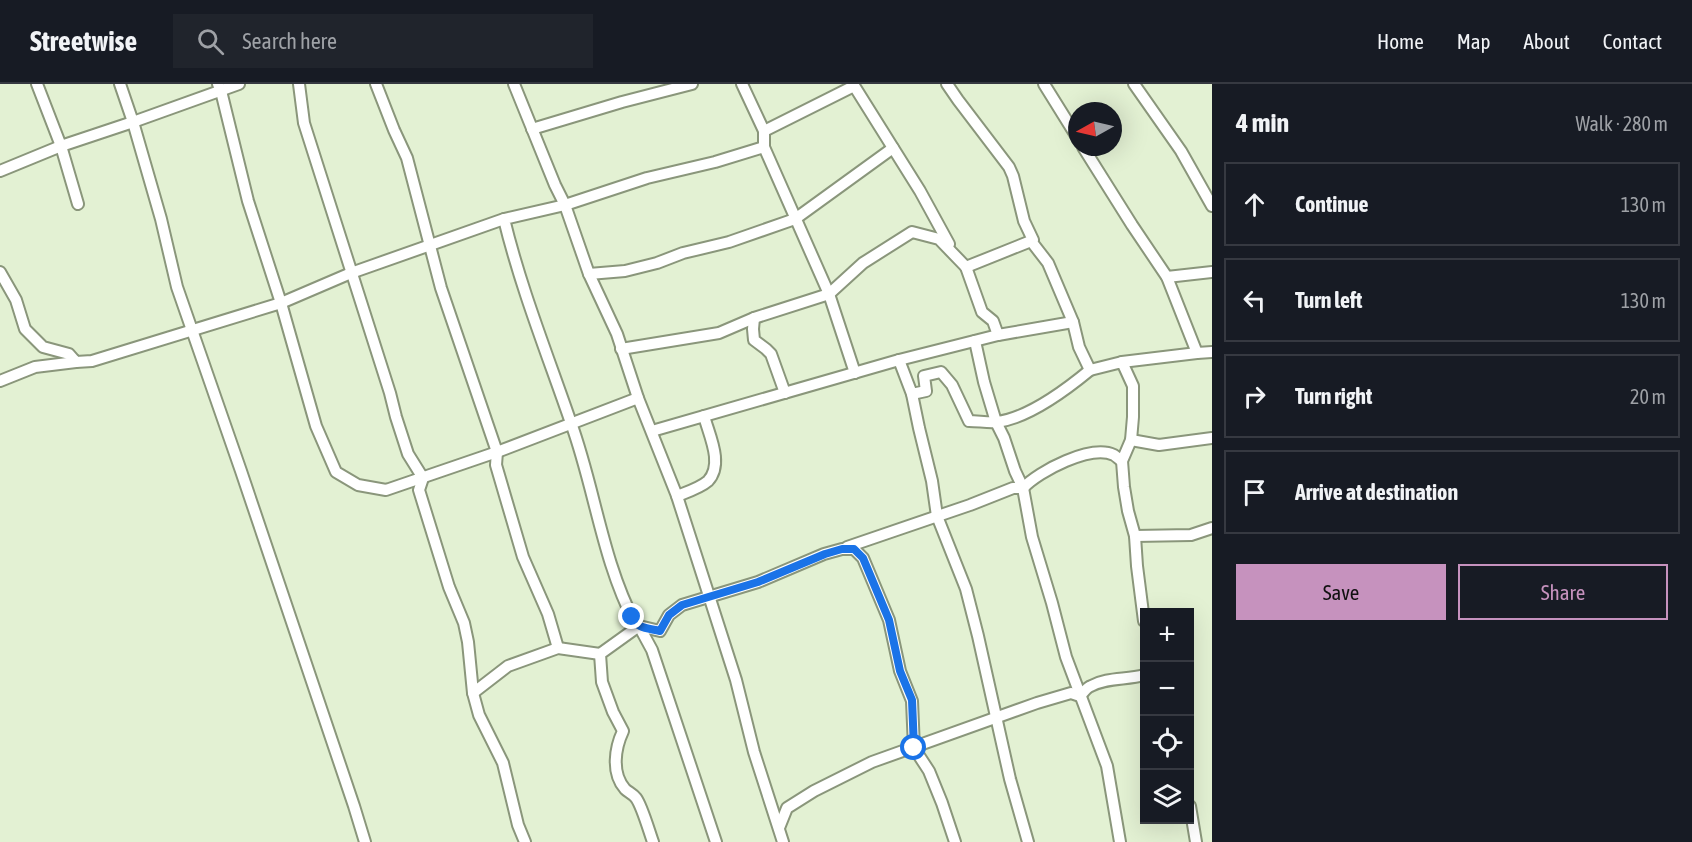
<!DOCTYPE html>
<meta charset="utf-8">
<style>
body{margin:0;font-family:"Asap Condensed",sans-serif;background:#20242c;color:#f1f3f6}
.controls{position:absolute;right:18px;bottom:18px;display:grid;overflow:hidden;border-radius:0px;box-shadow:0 6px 24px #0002}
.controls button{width:54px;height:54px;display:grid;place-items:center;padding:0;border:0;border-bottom:2px solid #363941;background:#171b24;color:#f1f3f6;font:30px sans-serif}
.compass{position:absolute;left:1068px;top:18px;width:54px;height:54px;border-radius:50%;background:#171b24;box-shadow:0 6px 24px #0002;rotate:262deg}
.stop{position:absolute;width:18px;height:18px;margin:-14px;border:4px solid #1a73e8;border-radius:50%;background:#fff}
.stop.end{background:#1a73e8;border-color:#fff;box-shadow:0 2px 6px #0008}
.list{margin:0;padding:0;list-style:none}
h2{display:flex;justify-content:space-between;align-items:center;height:78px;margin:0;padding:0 24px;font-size:26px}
h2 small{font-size:20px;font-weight:400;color:#9ea1a6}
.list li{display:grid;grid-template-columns:39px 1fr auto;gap:18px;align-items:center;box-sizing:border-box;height:84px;margin:0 12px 12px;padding:0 12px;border:2px solid #363941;border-radius:0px}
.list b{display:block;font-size:22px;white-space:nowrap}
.list em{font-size:20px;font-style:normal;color:#9ea1a6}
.actions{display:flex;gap:12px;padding:18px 24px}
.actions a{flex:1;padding:14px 0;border:2px solid #c692be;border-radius:0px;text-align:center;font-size:21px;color:#c692be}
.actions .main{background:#c692be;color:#111}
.icon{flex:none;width:33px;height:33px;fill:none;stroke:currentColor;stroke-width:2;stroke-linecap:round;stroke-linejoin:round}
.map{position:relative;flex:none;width:1212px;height:758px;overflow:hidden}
header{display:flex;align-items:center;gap:36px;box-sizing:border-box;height:84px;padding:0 30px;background:#171b24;border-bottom:2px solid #363941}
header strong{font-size:28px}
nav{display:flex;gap:33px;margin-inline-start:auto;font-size:21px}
.search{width:420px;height:54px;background:#20242c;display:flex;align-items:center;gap:15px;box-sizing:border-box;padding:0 21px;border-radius:0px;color:#9ea1a6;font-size:22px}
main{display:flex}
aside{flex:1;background:#171b24}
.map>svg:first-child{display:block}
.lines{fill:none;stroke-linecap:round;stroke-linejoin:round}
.street-casing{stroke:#8a967b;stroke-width:14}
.street{stroke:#fff;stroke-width:10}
.route{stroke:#1a73e8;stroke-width:8}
</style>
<header>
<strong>Streetwise</strong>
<div class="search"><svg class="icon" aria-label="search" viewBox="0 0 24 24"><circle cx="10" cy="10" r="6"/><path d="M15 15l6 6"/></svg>Search here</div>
<nav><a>Home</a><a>Map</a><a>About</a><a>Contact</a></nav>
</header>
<main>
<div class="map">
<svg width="1212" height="758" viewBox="0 0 1212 758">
<rect width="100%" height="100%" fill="#e3f1d3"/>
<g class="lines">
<g class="street-casing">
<g id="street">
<polyline points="37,0 61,62 78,120"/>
<polyline points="120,0 133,38 161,135 177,203 241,387 354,722 365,758"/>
<polyline points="218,0 221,7 248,117 281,219 316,342 336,388 358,401 386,406 497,368 638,314"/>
<polyline points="299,0 304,39 390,309 396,333 408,370 423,394 419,406 449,503 464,539 468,558 473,609 479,631 503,679 518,741 525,758"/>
<polyline points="376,0 394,46 407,74 441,204 497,368 496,381 523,473 548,530 558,564"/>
<polyline points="514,0 555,101 565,121 589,190 617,250 638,314 677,412 736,596 754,668 783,758"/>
<polyline points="742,0 764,47 764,63 829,210 855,289"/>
<polyline points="853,0 920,107 949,160"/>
<polyline points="947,0 958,16 1009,83 1013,92 1024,137 1033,156 1031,157 1048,179 1073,238 1079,263 1090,286 1122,278 1133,302 1133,333 1131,356 1122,377 1124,403 1128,427 1135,452 1137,482 1144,537"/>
<polyline points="1044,0 1077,53"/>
<polyline points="1134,0 1181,67 1212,122"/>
<polyline points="532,45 622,18 692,0"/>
<polyline points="764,47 854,2"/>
<polyline points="1083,63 1132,141 1167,193 1197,269 1212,268"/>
<polyline points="0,87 61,62 133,38 239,0"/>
<polyline points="966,183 982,228 993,237 998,251 1073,238"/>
<polyline points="0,188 16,216 25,245 43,263 69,270 76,278 92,277 281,219 351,189 504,135"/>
<polyline points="589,190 625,187 657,179 683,169 729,158 795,135 893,64"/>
<polyline points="1167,193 1212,188"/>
<polyline points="754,234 753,245 754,256 766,265 771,270 785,309"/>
<polyline points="975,257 984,298 996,338 1004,354 1015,387 1023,404 1032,453 1052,519 1066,573 1107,682 1120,758"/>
<polyline points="621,265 719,249 754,234 829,210 863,179 912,148 939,155 966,183 1031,157"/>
<polyline points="899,276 912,310 919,344 932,397 937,432 966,505 978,552 1010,695 1028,758"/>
<polyline points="1122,278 1197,269"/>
<polyline points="0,297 35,283 76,278"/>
<path d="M912,310L926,307L924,292L941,288L952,301L969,337C978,337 989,339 997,338C1029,334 1067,305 1090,286"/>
<polyline points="652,347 899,276 998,251"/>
<polyline points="1131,356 1159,361 1212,354"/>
<path d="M677,412C687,408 700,404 708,397C724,380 709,351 704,332"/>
<polyline points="1135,452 1191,451 1212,444"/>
<path d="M847,463L970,421L1013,404H1023C1039,387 1091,360 1114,371C1117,373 1119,375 1122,377"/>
<polyline points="473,609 508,582 558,564 600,570"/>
<polyline points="1190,722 1196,758"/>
<path d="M779,744L787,724L814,707L872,678L1037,619L1071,609L1080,612C1083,609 1087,603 1091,602C1107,593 1127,596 1144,591"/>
<path d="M653,758C649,747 642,722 636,714C633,710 628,708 625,705C611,689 615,664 623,647L613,628L602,598L600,570L639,542L660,547L669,531L682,521L758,498L824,470L842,465H854L863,474L889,536L900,587L912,617L914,664L929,687L942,719L955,758"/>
<path d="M716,758L652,566L639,542L635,539C602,476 595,405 571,339C548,272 521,205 504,135L565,121L647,94L715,78L764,63"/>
</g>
</g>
<use href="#street" class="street"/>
</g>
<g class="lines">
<path class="route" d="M632,533C637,545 648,544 660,547L669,531L682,521L758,498L825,470L842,465H854L863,474L889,536L900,587L912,616L914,664"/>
</g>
</svg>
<div class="controls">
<button>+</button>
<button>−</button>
<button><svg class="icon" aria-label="locate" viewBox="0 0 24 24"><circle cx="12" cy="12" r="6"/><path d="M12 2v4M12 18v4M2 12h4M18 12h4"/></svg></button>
<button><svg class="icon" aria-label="layers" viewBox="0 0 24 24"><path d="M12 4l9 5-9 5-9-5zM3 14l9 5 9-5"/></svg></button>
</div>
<svg class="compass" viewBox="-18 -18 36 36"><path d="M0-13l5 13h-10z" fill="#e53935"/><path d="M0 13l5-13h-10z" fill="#9ea1a6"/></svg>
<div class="stop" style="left:914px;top:664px"></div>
<div class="stop end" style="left:632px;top:533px"></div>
</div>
<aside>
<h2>4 min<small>Walk · 280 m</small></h2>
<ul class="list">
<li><svg class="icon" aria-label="ahead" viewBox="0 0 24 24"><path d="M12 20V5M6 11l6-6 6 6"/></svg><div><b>Continue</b></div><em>130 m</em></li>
<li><svg class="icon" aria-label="left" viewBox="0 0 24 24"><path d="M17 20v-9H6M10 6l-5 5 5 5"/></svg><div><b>Turn left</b></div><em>130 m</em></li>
<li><svg class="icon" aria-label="right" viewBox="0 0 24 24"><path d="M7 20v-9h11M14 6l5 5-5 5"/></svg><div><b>Turn right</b></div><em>20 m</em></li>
<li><svg class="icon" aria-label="arrive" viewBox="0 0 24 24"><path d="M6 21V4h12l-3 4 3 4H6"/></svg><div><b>Arrive at destination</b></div></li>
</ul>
<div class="actions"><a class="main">Save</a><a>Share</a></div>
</aside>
</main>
